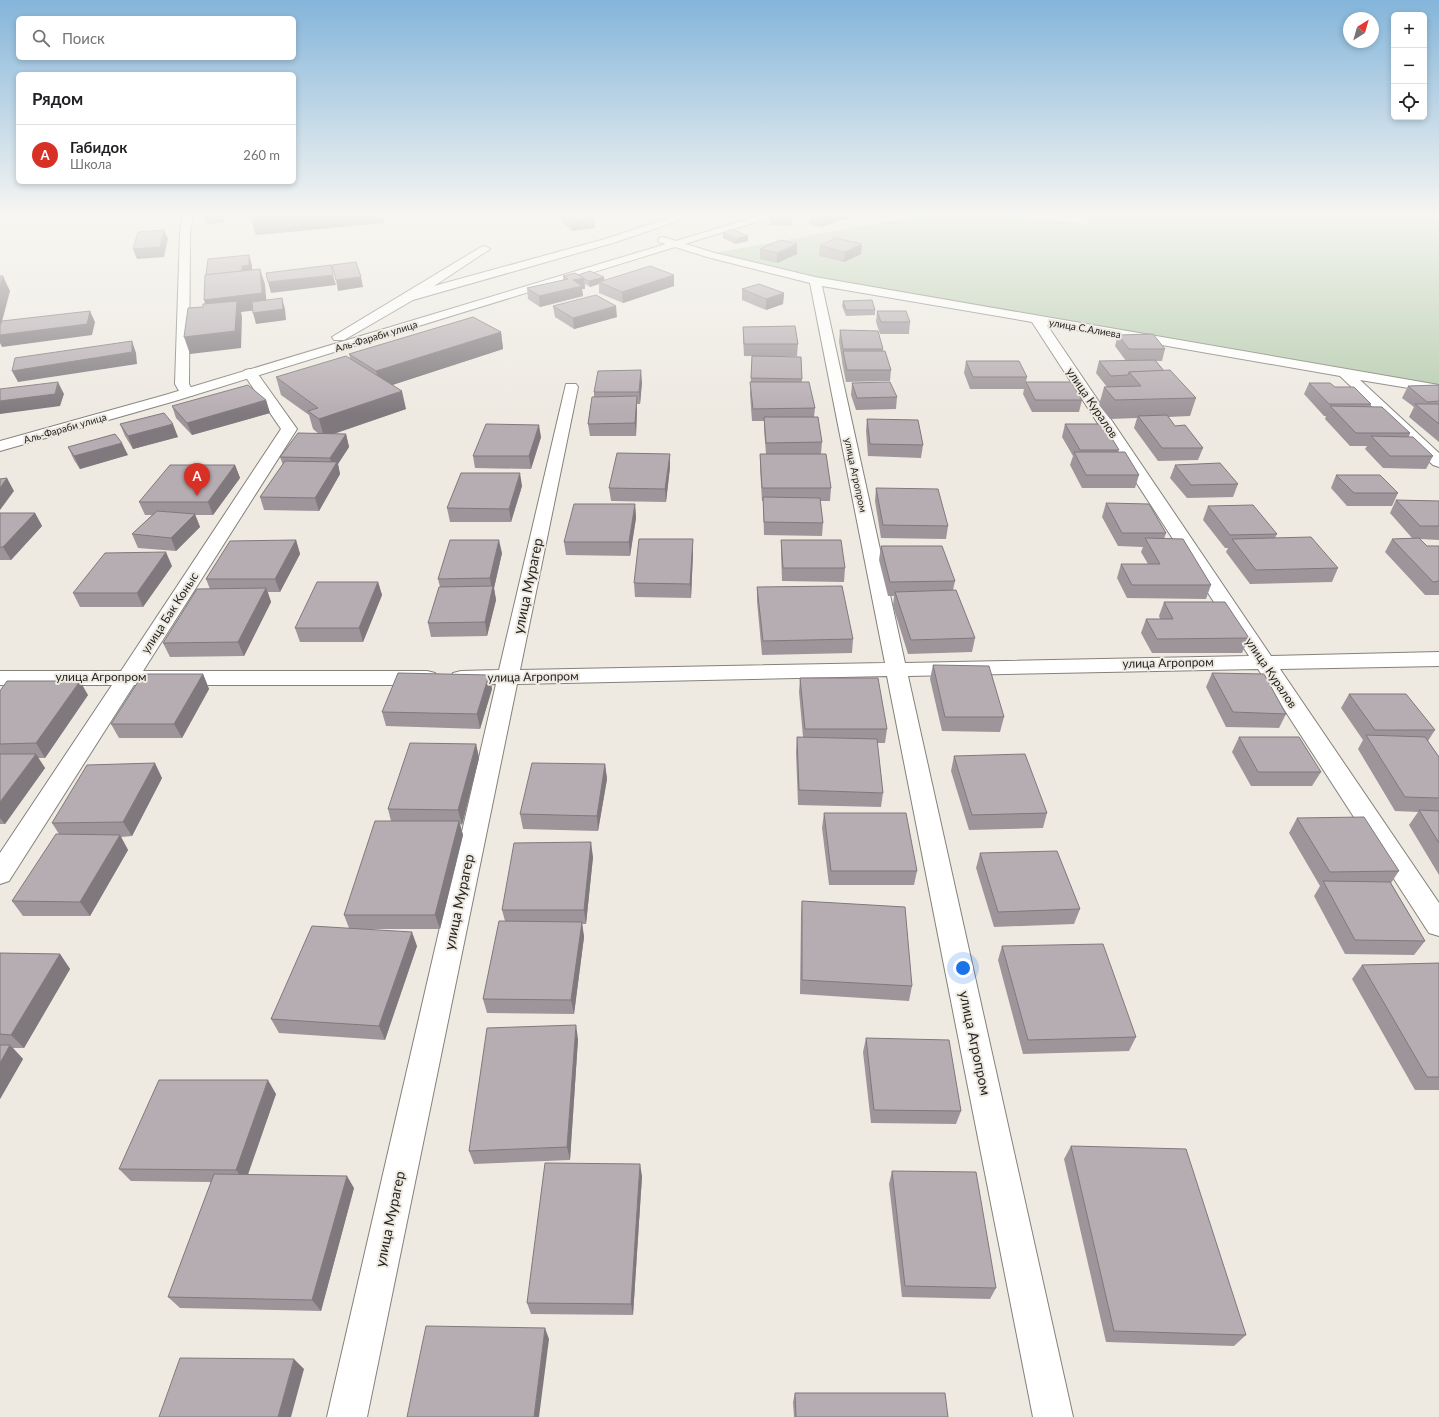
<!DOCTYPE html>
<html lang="ru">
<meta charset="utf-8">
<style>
body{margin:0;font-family:Lato,sans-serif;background:#f2f2f2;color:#202124}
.controls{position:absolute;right:12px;top:12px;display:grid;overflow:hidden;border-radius:6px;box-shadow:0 2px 6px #0003}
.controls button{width:36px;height:36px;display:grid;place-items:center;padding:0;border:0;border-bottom:1px solid #e0e0e0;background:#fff;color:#202124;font:20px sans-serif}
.compass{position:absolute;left:1343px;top:12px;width:36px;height:36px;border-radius:50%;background:#fff;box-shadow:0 2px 6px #0003;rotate:37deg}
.you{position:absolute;left:963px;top:968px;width:14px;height:14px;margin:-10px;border:3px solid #fff;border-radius:50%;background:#1a73e8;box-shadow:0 0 0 6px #1a73e833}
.badge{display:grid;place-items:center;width:26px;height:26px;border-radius:50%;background:#d93025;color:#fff;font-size:13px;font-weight:700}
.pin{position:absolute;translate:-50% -33px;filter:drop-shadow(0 1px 2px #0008)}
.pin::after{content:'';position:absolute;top:21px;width:14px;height:12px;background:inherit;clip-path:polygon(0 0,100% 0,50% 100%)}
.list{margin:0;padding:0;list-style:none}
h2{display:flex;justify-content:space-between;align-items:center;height:52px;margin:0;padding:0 16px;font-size:17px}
h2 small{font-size:13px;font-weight:400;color:#757577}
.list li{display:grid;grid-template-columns:26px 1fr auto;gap:12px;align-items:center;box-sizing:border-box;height:60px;padding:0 16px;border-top:1px solid #e0e0e0}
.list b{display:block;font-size:15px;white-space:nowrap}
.list p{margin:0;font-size:13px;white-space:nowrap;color:#757577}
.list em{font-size:13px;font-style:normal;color:#757577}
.icon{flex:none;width:22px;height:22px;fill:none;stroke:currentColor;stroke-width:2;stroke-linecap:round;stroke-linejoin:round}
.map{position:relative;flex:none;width:1439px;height:1417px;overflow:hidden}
.search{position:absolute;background:#fff;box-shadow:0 2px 6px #0003;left:16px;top:16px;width:280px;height:44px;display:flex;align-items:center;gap:10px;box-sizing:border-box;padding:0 14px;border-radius:6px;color:#757577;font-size:15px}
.panel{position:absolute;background:#fff;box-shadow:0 2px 6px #0003;left:16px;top:72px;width:280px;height:112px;border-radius:6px}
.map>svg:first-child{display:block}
.green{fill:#b8cdb0}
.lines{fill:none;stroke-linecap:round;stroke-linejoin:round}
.minor-casing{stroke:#85817a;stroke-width:2}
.major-casing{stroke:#85817a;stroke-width:2}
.minor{fill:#fff;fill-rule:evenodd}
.major{fill:#fff;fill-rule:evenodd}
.wall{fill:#9d9599}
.shaded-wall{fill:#7f797d}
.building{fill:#b6adb2;stroke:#7f797d}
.labels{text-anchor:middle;stroke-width:4;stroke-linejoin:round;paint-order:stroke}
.far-street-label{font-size:10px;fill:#272522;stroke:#eeeae2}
.street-label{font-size:12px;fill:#272522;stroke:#eeeae2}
.near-street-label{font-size:14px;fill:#272522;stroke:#eeeae2}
</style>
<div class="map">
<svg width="1439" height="1417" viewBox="0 0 1439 1417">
<rect width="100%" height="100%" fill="#eeeae2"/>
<polygon class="green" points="924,215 1005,215 1090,224 1082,215 1439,215 1439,389 815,281 703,255"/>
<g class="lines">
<g class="minor-casing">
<g id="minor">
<polygon points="183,215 193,215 190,233 189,384 194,393 192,396 182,396 175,384 180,233"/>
<polygon points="678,215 695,215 613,243 413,300 344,340 334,340 332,337 481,247 485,246 490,249 434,286 605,239"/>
<path d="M663,237L715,253L815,277L1439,385V393L1360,380L1439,453V467L1433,465L1340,376L1047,325L1271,656L1439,652V666L1280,669L1439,903V936L1429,933L1258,669L908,676L1073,1417H1033L887,676L517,684L367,1417H327L496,684L461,685L453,683L450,678L453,673L461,671L499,670L566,384H576L578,387L520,670L885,663L810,283L707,257L659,242L658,240L659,238ZM822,286L1032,322L1249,656L905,663Z"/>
<polygon points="250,369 255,370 297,429 143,671 427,671 435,673 438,678 435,683 427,685 134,685 9,881 0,884 0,853 112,685 0,685 0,671 121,671 281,429 243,373 245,370"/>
</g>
</g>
<g class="major-casing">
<polygon id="major" points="762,215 779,215 175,401 0,451 0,441 165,395"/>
</g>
<use href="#minor" class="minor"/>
<use href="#major" class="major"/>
</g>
<g class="wall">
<polygon points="562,215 591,215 594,218 595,228 572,231 562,222"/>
<polygon points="809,215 858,215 821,227 809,224"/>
<polygon points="771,216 792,222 791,226 770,225"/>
<polygon points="723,233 748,236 748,241 735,244 723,238"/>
<polygon points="820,246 861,254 844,262 819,256"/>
<polygon points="760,249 797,254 777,263 760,259"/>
<polygon points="578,275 605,280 674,275 674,286 623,303 599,293 599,284 590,287 585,284 585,289 582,289 583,296 540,307 528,299 527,288 563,280 563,276"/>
<polygon points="742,289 784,293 783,304 766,310 742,300"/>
<polygon points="843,301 875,310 875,315 846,316 842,306"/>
<polygon points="553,306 617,317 574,329 555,317"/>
<polygon points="877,311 910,322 909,334 880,334 876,322"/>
<polygon points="743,327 798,344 797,356 744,356 743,338"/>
<polygon points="840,330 883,349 883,351 891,370 890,381 846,382 842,362 842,360 839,342"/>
<polygon points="501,332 503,349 392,385 406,409 334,434 346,434 349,447 338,464 340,474 319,511 264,510 260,497 283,465 280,457 319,434 313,429 309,415 281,395 276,377 350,358 349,354"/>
<polygon points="1118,335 1165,349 1162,361 1156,361 1164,371 1196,398 1190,416 1168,417 1175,426 1203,448 1198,460 1158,461 1134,428 1137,418 1110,419 1099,405 1104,387 1107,387 1096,373 1099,361 1126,361 1115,346"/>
<polygon points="752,356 801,357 802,382 815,408 814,417 822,442 821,454 831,488 830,501 820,501 823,523 822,536 764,535 763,501 762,501 760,467 760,454 766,454 764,429 764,421 752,421 750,394"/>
<polygon points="966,361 1027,377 1026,382 1082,400 1079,412 1032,412 1023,394 1024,389 970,389 964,373"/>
<polygon points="642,382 640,404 637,404 636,436 590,436 588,424 594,397 594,392"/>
<polygon points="852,383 897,397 896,409 856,410 851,395"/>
<polygon points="1309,383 1335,387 1371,404 1370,407 1410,433 1409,437 1433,456 1426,469 1383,468 1365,449 1367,446 1350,446 1325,419 1326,416 1324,416 1304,394"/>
<polygon points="1439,385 1439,442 1409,417 1414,407 1402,398 1408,386"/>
<polygon points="266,400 270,413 192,435 176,418 172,406"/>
<polygon points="867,419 923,445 921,458 868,456 866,431"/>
<polygon points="120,424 178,437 133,449 125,436"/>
<polygon points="1065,424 1119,450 1118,452 1139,475 1135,488 1082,488 1070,465 1073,456 1062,437"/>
<polygon points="541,437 531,469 475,468 473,456"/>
<polygon points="68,447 128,455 80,469 74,460"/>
<polygon points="235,465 240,478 213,515 195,515 200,527 176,551 138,548 132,534 152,515 145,515 139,502"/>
<polygon points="1175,465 1238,484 1233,497 1187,498 1170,478"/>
<polygon points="670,467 666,502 611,501 609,488"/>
<polygon points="1336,475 1398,493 1392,506 1347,506 1331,488"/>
<polygon points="522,486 511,522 450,522 447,508"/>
<polygon points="876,488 948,526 946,539 881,538 875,501"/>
<polygon points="1396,500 1439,501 1439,540 1420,539 1427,546 1439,546 1439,595 1425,595 1385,552 1392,539 1412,538 1390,513"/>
<polygon points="1106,503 1166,533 1164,539 1211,585 1206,599 1127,598 1117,578 1121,564 1148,564 1141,552 1143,547 1118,546 1102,517"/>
<polygon points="635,504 636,518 630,556 566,555 564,542"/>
<polygon points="1208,506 1277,534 1275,538 1338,568 1332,582 1250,584 1226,552 1228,548 1225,548 1203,520"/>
<polygon points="0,513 35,513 42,526 11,560 0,560"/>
<polygon points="296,540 300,554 280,592 268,592 271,602 244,656 170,657 163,643 210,589 206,579"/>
<polygon points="781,540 845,568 844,582 782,581 781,553"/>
<polygon points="881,546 955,581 953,590 975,638 972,652 908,654 893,606 894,596 888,596 879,560"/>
<polygon points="502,553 494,588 496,600 487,636 431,637 428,623 440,587 438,579"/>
<polygon points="693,553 691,598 635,597 634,583"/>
<polygon points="172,566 143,607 80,607 73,593"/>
<polygon points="378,582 382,595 363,642 300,642 295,628"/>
<polygon points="757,587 853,639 852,653 762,655 757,601"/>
<polygon points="1164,602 1249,638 1242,653 1152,653 1141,633 1146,619 1160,619 1159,616"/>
<polygon points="933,665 1004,717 1000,732 942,731 930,679"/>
<polygon points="1212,673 1286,714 1279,728 1226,727 1206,687"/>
<polygon points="203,674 209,689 182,738 119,738 111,724"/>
<polygon points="489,675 492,689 480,729 386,726 382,712"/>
<polygon points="800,678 887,729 885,743 877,743 883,793 881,807 798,805 796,752 797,737 803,737 799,692"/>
<polygon points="0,691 88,695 45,758 38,758 45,768 5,824 0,824"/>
<polygon points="1349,694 1435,730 1428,741 1439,757 1439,875 1409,825 1418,812 1395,811 1358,749 1363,740 1341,708"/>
<polygon points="1239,737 1321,772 1312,786 1251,786 1232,752"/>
<polygon points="476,744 479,758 462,825 460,824 463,835 440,929 363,929 417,946 385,1040 279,1033 271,1019 349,928 344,915 391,821 388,809"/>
<polygon points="954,756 1047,813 1043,828 969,830 951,771"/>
<polygon points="605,764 607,779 598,831 523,829 520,814"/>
<polygon points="162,778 132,836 121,837 128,850 90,916 23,916 12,901 59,834 52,823"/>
<polygon points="824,813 917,871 914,885 829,885 822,828"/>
<polygon points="1297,818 1399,871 1391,883 1425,941 1414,955 1345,954 1314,896 1320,886 1289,833"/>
<polygon points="980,853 1080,909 1074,924 994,927 976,868"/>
<polygon points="593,857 586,924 582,924 584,937 574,1014 487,1013 483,999 505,921 502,910"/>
<polygon points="802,901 912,986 909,1001 800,994 801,915"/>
<polygon points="1002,946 1136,1037 1129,1051 1023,1054 998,960"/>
<polygon points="0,953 60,954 70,969 24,1048 13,1048 23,1059 0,1099"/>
<polygon points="1439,963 1439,1090 1415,1090 1352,979 1362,965"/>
<polygon points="866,1038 961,1111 956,1124 871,1123 863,1052"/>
<polygon points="578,1039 570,1160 474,1164 469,1151"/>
<polygon points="276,1094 248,1175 354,1188 321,1311 180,1308 168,1297 211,1182 131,1181 119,1169"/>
<polygon points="1071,1146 1246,1335 1234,1346 1106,1342 1064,1159"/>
<polygon points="892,1171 996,1288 990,1299 902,1297 889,1184"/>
<polygon points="642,1176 633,1315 531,1314 527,1303"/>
<polygon points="795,1393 948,1417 794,1417 793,1402"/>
</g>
<g class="shaded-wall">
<polygon points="204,215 223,215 224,223 207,224"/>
<polygon points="263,215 383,215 385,223 256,235 250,217"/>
<polygon points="829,215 858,215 821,227 822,218"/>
<polygon points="594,218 595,228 572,231 571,221"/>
<polygon points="164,230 168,239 164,257 137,259 133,249"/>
<polygon points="748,236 748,241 735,244 735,239"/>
<polygon points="797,244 797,254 777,263 777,253"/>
<polygon points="862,244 861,254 844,262 845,252"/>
<polygon points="249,255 252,265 252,275 209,290 242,266"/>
<polygon points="260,269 265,284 267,309 241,312 242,317 241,348 190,354 184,337 209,316 204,300"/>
<polygon points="333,275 336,285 271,293 268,282"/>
<polygon points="674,275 674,286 623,303 622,292"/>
<polygon points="3,276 10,291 0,329 0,286"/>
<polygon points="361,277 363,287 338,291 336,280"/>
<polygon points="604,277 605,282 599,282 599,284 590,287 589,281"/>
<polygon points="584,278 585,289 582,289 583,296 540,307 539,296 573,280"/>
<polygon points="784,293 783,304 766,310 766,299"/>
<polygon points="282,298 285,309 286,320 256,324 253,313"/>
<polygon points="616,306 617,317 574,329 573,318"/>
<polygon points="90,311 95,322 92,335 2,347 0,343 0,335"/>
<polygon points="501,332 503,349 380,389 376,371"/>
<polygon points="132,341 136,353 137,364 18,382 12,371"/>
<polygon points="641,370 642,382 640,404 639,392"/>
<polygon points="58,382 64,394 60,406 0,414 0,401"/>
<polygon points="402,391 406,409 324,437 319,419"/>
<polygon points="637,396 637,408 636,436 635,423"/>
<polygon points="266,400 270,413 192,435 187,423"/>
<polygon points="173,424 178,437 133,449 128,436"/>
<polygon points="539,425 541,437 531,469 529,456"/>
<polygon points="346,434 349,447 338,464 340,474 319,511 315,498 333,469 330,458"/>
<polygon points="122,443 128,455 80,469 74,456"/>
<polygon points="670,454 670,467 666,502 665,489"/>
<polygon points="235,465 240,478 213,515 208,502"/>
<polygon points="520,473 522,486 511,522 509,509"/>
<polygon points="7,478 14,491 0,510 0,488"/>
<polygon points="635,504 636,518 630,556 629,542"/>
<polygon points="35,513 42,526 11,560 3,547"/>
<polygon points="195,514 200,527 176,551 171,538"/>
<polygon points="693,539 693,553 691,598 690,584"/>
<polygon points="296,540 300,554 280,592 275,579"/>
<polygon points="499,540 502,553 494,588 496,600 487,636 485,622 492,591 490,578"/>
<polygon points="166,552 172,566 143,607 137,593"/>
<polygon points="378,582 382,595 363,642 359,628"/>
<polygon points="266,588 271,602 244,656 238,642"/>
<polygon points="203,674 209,689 182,738 174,724"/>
<polygon points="489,675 492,689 480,729 477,714"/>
<polygon points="80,681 88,695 45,758 36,743"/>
<polygon points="476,744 479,758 462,825 458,810"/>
<polygon points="36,754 45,768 5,824 0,818 0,802"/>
<polygon points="155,763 162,778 132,836 123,822"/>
<polygon points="605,764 607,779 598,831 597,816"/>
<polygon points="459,821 463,835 440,929 435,915"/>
<polygon points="120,835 128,850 90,916 80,902"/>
<polygon points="591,842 593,857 586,924 584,910"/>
<polygon points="582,922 584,937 574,1014 571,1000"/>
<polygon points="412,932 417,946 385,1040 379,1026"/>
<polygon points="60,954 70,969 24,1048 11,1035"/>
<polygon points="576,1025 578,1039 570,1160 567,1147"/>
<polygon points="10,1045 23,1059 0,1099 0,1063"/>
<polygon points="268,1080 276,1094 245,1182 236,1170"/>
<polygon points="640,1164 642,1176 633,1315 631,1304"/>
<polygon points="347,1176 354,1188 321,1311 312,1300"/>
<polygon points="545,1328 549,1339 539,1417 534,1417"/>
<polygon points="294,1359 304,1369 291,1417 278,1417"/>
</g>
<g class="building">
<polygon points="250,215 263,215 250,217"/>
<polygon points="565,215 591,215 594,218 571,221"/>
<polygon points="814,215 829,215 822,218"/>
<polygon points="771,216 792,217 791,221 770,220"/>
<polygon points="732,229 748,236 735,239 723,233"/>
<polygon points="164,230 160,247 133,249 138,232"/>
<polygon points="836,238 862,244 845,252 820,246"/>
<polygon points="780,240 797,244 777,253 760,249"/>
<polygon points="249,255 249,265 242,266 242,271 206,275 208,259"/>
<polygon points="356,262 361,277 336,280 332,265"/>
<polygon points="331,265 333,275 268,282 266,273"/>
<polygon points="650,266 674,275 622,292 599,282"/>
<polygon points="260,269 262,293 204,300 205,275"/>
<polygon points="590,271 604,277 589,281 584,279 584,278 578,275"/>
<polygon points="575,273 584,278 573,280 582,286 539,296 527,288 568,279 563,276"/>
<polygon points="0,276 3,276 0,286"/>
<polygon points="759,284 784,293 766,299 742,289"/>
<polygon points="596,295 616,306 573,318 553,306"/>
<polygon points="282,298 283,309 253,313 252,302"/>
<polygon points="872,300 875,310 846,310 843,301"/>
<polygon points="237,301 235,331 184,337 188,308 203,307 203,304"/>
<polygon points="90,311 87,324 0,335 0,325 2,321"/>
<polygon points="877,311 906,311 910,322 881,322"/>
<polygon points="473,317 501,332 376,371 349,354"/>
<polygon points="795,326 798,344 744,344 743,327"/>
<polygon points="840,330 878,331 883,349 843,349"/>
<polygon points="1153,334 1165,349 1129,349 1118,335"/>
<polygon points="132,341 132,352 12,371 15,358"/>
<polygon points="843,351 885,351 891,370 847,370"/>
<polygon points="346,356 402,391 319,419 308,411 318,408 276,377"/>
<polygon points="752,356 801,357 802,379 751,378"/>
<polygon points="1155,360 1164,371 1129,372 1128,375 1111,376 1099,361"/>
<polygon points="966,361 1019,361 1027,377 973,377"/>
<polygon points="641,370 639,392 594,392 598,371"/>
<polygon points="1170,370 1196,398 1115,400 1104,387 1141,386 1129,372"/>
<polygon points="58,382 55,394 0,401 0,389"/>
<polygon points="750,382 809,382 815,408 753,409"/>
<polygon points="890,382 897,397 857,398 852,383"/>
<polygon points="1026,382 1071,382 1082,400 1035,400"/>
<polygon points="1309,383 1330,383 1335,387 1354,387 1371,404 1329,404"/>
<polygon points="248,385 266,400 187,423 172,406"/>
<polygon points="1439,385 1439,401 1427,402 1408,386"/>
<polygon points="637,396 635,423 588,424 592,397"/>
<polygon points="1415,404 1439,404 1439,424"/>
<polygon points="1330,406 1382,407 1410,433 1356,433"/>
<polygon points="164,413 173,424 128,436 120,424"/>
<polygon points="1167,415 1175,426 1185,425 1203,448 1162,448 1138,416"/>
<polygon points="764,417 818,417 822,442 766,443"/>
<polygon points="867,419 918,420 923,445 870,444"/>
<polygon points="486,424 539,425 529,456 473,456"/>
<polygon points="1065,424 1103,424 1119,450 1080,450"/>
<polygon points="298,433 346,434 330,458 280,457"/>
<polygon points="115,434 122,443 74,456 68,447"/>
<polygon points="1371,436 1413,437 1433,456 1390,456"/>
<polygon points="1074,452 1125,452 1139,475 1086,475"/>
<polygon points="617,453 670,454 665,489 609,488"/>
<polygon points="760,454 826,454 831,488 762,488"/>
<polygon points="285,461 337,462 315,498 260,497"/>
<polygon points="1220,463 1238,484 1191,485 1175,465"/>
<polygon points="170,465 235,465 208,502 139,502"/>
<polygon points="461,473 520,473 509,509 447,508"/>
<polygon points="1336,475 1380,475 1398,493 1354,493"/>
<polygon points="7,478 0,488 0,479"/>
<polygon points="876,488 938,489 948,526 883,525"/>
<polygon points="763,497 820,498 823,523 764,522"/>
<polygon points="1396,500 1439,501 1439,526 1420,526"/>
<polygon points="1106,503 1149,504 1166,533 1122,533"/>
<polygon points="574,504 635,504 629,542 564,542"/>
<polygon points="1253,505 1277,534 1230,535 1208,506"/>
<polygon points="157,511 195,514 171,538 132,534"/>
<polygon points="0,513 35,513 3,547 0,547"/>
<polygon points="1311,537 1338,568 1256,570 1232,539"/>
<polygon points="1145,538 1183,539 1211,585 1132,585 1121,564 1160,564"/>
<polygon points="1419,538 1427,546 1439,546 1439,581 1433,582 1392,539"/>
<polygon points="639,539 693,539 690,584 634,583"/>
<polygon points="296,540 275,579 206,579 230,541"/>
<polygon points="450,540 499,540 490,578 438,579"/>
<polygon points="781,540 841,540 845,568 783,568"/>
<polygon points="881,546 942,546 955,581 890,582"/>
<polygon points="166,552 137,593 73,593 105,553"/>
<polygon points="317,582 378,582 359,628 295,628"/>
<polygon points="493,586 485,622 428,623 439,587"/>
<polygon points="842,586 853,639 763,641 757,587"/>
<polygon points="266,588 238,642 163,643 197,589"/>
<polygon points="956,590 975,638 911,640 895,592"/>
<polygon points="1164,602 1225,602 1249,638 1157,639 1146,619 1173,619"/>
<polygon points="933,665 989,666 1004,717 945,717"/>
<polygon points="398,673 489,675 477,714 382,712"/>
<polygon points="1212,673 1264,674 1286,714 1233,712"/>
<polygon points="143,674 203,674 174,724 111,724"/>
<polygon points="800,678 878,678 887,729 805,729"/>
<polygon points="7,681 80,681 36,743 0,744 0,691"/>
<polygon points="1349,694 1406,694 1435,730 1375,730"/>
<polygon points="1366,735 1425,737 1439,757 1439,798 1405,797"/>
<polygon points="797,737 877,739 883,793 799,790"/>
<polygon points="1239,737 1299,737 1321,772 1258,772"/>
<polygon points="410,743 476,744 458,810 388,809"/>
<polygon points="0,754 36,754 0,802"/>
<polygon points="1025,754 1047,813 972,815 954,756"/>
<polygon points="155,763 123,822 52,823 87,765"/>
<polygon points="532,763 605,764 597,816 520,814"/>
<polygon points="1419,810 1439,811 1439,843"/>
<polygon points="824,813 906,813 917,871 831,871"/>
<polygon points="1364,817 1399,871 1330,872 1297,818"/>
<polygon points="375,821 459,821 435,915 344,915"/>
<polygon points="56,834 120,835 80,902 12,901"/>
<polygon points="591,842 584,910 502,910 514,843"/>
<polygon points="1057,851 1080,909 998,912 980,853"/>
<polygon points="1323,881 1390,882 1425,941 1355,940"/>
<polygon points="802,901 905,907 912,986 802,980"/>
<polygon points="499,921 582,922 571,1000 483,999"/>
<polygon points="312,926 412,932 379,1026 271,1019"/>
<polygon points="1103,944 1136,1037 1028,1040 1002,946"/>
<polygon points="0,953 60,954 11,1035 0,1034"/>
<polygon points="1439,963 1439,1077 1427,1077 1362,965"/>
<polygon points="576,1025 567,1147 469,1151 487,1028"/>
<polygon points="866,1038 949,1040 961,1111 874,1110"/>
<polygon points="0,1045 10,1045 0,1063"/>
<polygon points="159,1080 268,1080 236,1170 119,1169"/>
<polygon points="1071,1146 1186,1149 1246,1335 1114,1331"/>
<polygon points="545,1163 640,1164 631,1304 527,1303"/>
<polygon points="892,1171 976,1172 996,1288 905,1286"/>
<polygon points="214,1174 347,1176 312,1300 168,1297"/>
<polygon points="426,1326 545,1328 534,1417 407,1417"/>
<polygon points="180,1358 294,1359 278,1417 159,1417"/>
<polygon points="795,1393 945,1393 948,1417 796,1417"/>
</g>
<linearGradient id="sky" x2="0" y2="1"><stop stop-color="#84b5da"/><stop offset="0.52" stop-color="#f7f6f2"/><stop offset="1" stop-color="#f7f6f2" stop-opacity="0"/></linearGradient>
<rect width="1439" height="414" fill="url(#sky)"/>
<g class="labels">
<g class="far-street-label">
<text transform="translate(1085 328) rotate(10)" y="4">улица С.Алиева</text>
<text transform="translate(376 336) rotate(-17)" y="4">Аль-Фараби улица</text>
<text transform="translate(65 428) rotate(-16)" y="4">Аль-Фараби улица</text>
<text transform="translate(856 475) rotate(78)" y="4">улица Агропром</text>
</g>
<g class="street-label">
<text transform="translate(1092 403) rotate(56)" y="4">улица Куралов</text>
<text transform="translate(170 613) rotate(-57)" y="4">улица Бак Коныс</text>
<text transform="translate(1168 663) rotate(-1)" y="4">улица Агропром</text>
<text transform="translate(1271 673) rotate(56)" y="4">улица Куралов</text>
<text x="101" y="681">улица Агропром</text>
<text transform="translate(533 677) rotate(-1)" y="4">улица Агропром</text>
</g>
<g class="near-street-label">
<text transform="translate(528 586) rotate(-78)" y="5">улица Мурагер</text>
<text transform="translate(459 902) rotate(-78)" y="5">улица Мурагер</text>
<text transform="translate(975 1043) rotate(78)" y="5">улица Агропром</text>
<text transform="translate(390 1219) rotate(-78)" y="5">улица Мурагер</text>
</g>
</g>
</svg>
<div class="controls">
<button>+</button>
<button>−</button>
<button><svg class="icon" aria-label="locate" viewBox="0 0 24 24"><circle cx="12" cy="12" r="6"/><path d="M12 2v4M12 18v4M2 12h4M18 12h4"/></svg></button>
</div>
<svg class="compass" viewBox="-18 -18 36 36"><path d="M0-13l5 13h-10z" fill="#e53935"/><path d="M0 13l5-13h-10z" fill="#757577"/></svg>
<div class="you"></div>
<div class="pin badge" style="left:197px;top:496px">A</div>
<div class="search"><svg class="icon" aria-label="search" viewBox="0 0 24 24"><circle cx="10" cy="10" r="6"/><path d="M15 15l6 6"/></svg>Поиск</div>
<section class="panel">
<h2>Рядом<small></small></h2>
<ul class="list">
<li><span class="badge">A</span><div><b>Габидок</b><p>Школа</p></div><em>260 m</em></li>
</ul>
</section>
</div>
